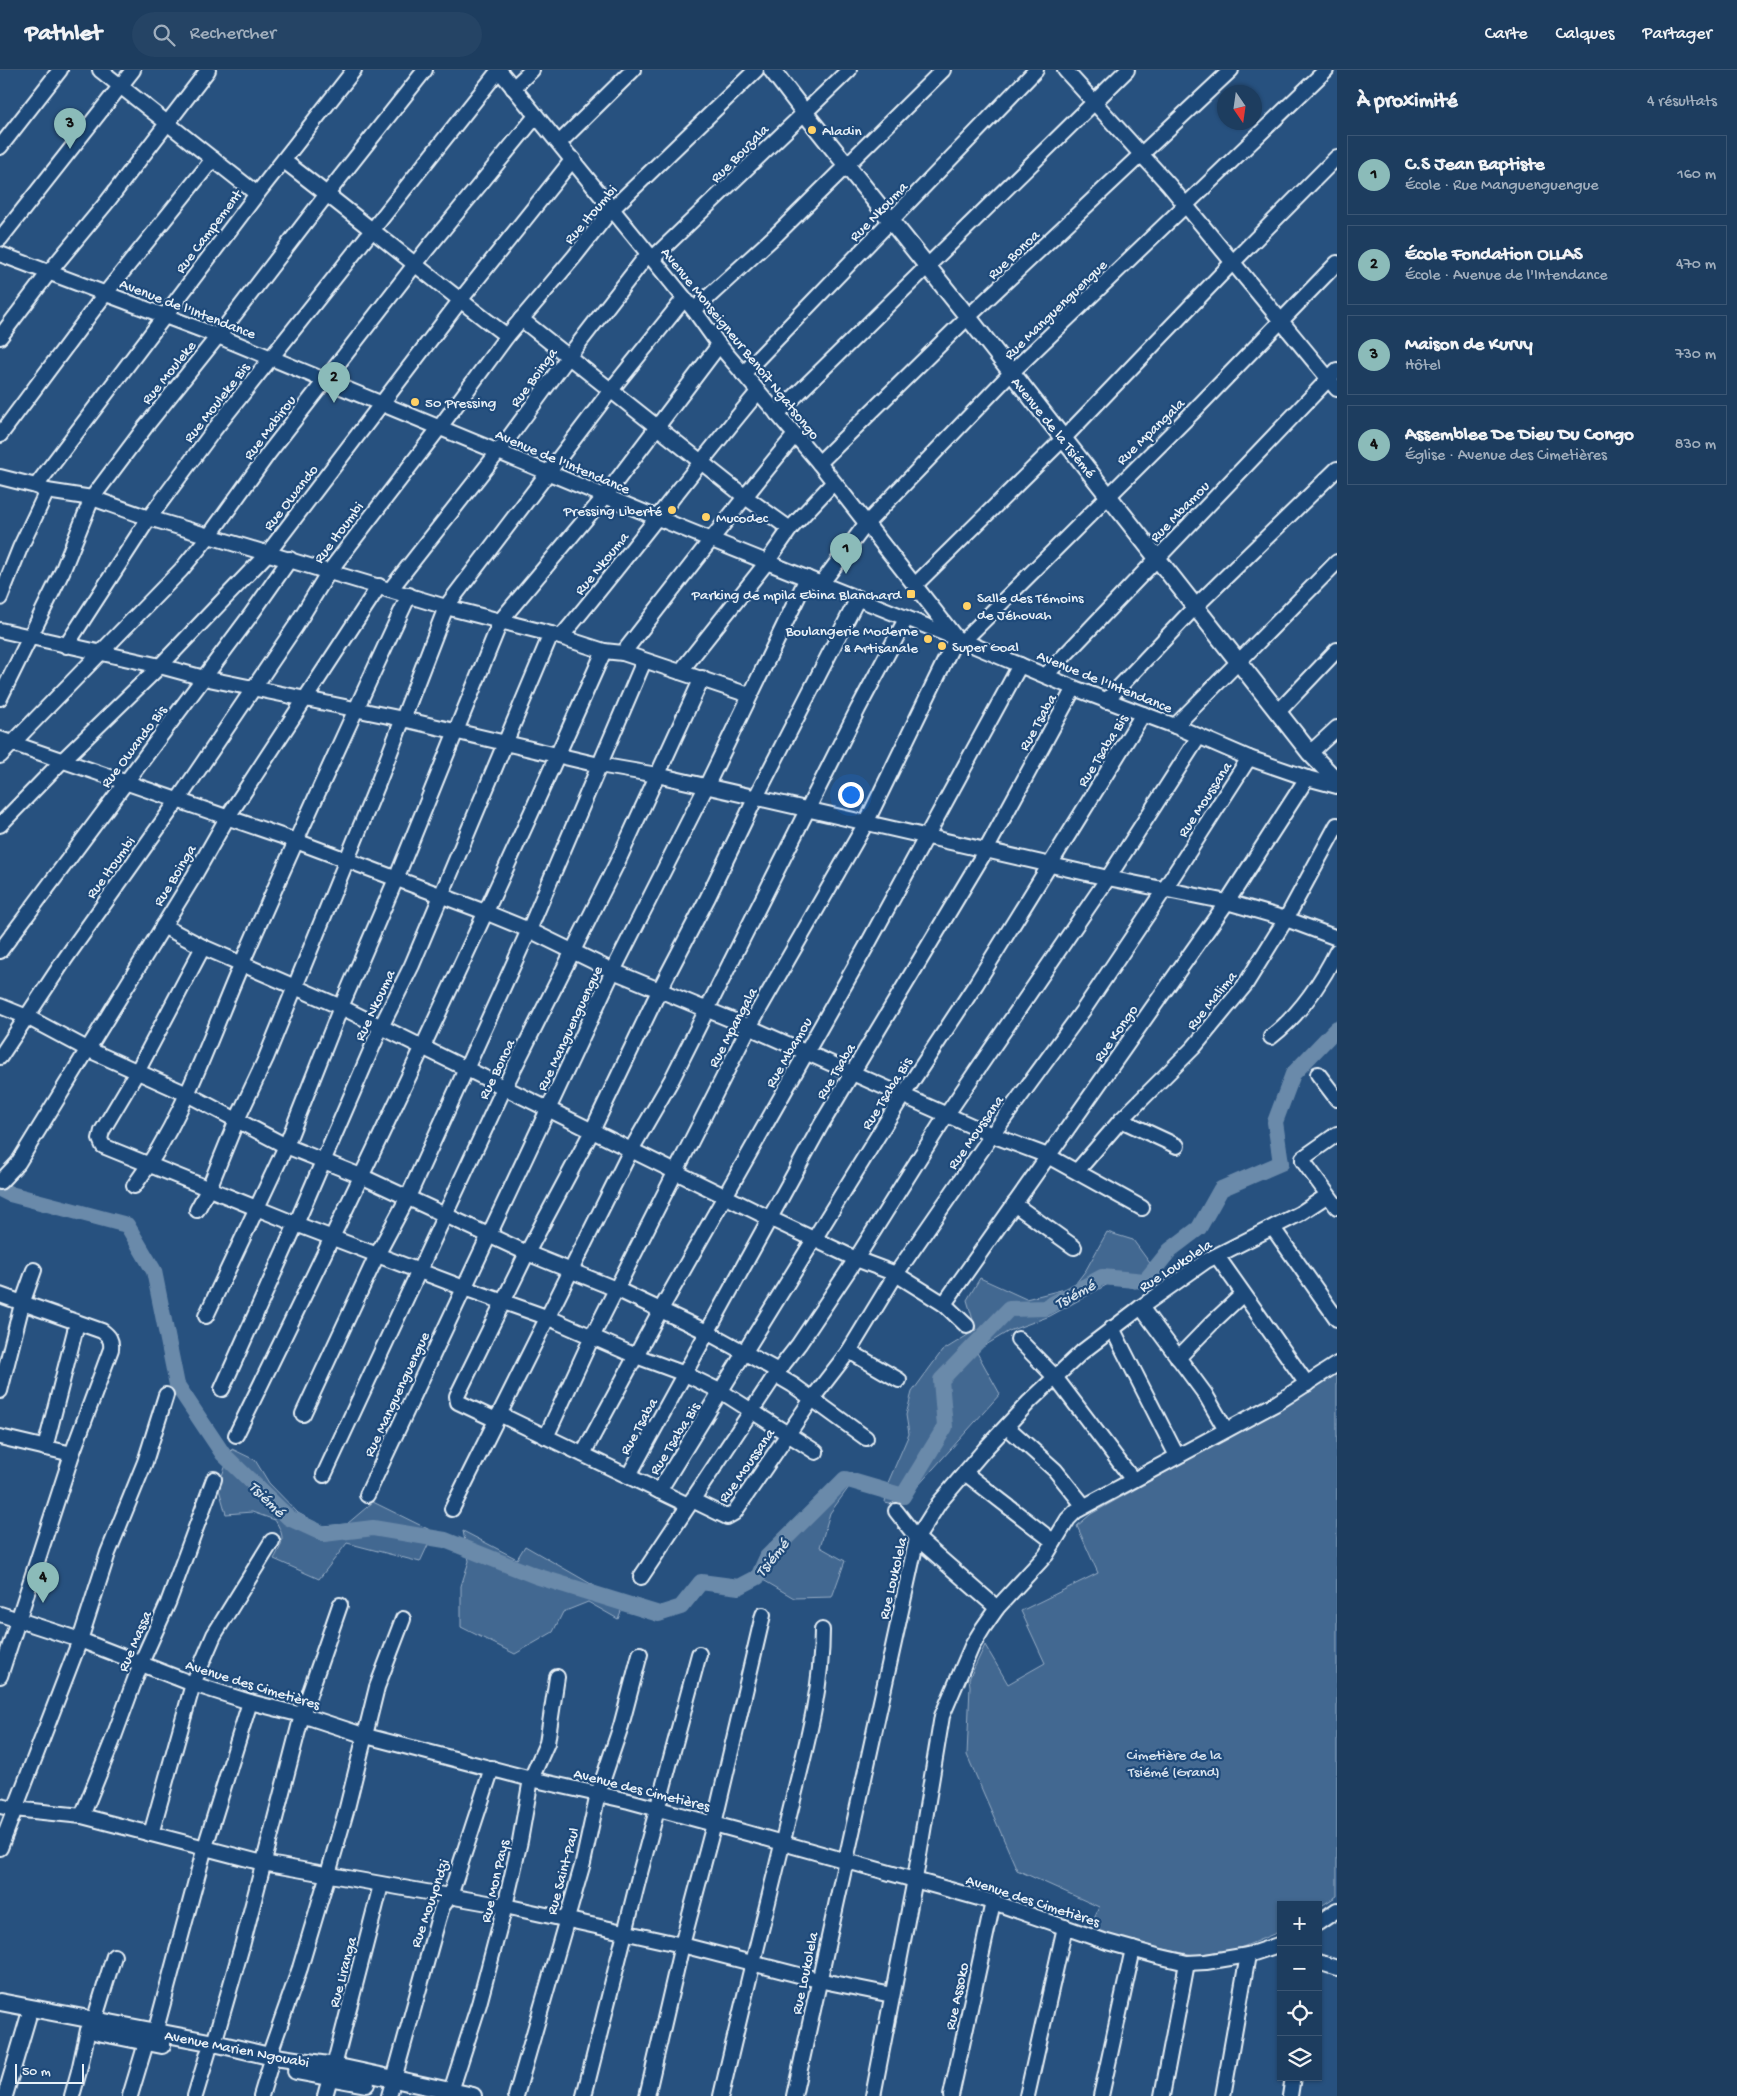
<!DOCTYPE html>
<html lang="fr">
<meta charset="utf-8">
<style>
body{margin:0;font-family:"Gochi Hand",sans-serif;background:#254465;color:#f1f3f6}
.controls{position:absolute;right:15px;bottom:15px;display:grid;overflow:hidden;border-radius:0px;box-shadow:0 1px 4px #0004}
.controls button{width:45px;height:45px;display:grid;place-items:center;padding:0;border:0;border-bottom:1px solid #3b5674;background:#1d3d5f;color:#f1f3f6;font:25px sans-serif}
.compass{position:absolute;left:1217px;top:15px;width:45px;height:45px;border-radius:50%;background:#1d3d5f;box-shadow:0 1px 4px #0004;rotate:167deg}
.scale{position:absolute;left:15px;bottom:12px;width:69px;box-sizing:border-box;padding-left:5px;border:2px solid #e8f1f8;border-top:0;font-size:14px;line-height:18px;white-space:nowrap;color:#e8f1f8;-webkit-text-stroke:4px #1f4a7a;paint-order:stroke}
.you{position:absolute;left:850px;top:724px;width:18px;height:18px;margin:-12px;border:4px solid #fff;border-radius:50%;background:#1a73e8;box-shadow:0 0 0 8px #1a73e833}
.badge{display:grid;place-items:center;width:32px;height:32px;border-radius:50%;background:#8bbbb9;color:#111;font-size:16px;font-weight:700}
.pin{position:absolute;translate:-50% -41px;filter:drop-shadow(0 1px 2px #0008)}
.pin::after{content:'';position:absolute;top:26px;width:18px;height:15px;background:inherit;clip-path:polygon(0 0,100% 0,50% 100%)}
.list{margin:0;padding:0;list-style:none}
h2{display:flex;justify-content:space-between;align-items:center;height:65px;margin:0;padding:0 20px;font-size:21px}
h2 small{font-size:16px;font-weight:400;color:#a0aebd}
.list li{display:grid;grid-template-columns:32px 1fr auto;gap:15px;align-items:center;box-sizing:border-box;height:80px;margin:0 10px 10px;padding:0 10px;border:1px solid #3b5674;border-radius:0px}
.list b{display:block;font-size:19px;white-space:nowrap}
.list p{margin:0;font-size:16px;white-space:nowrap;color:#a0aebd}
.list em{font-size:16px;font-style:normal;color:#a0aebd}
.icon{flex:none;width:28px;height:28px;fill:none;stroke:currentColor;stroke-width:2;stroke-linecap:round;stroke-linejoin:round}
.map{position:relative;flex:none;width:1337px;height:2026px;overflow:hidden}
header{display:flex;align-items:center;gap:30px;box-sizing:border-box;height:70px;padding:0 25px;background:#1d3d5f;border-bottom:1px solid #3b5674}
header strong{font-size:24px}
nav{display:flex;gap:28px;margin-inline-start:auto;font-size:18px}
.search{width:350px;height:45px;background:#254465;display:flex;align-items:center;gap:12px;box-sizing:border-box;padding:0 18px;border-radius:28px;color:#a0aebd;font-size:19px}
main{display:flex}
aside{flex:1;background:#1d3d5f}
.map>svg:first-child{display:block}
.green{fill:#436891;stroke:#96acc4}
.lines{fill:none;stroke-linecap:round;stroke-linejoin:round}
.river{stroke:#6b8aaa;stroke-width:16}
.minor-casing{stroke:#e8f1f8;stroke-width:18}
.major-casing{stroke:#e8f1f8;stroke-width:20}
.minor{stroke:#1f4a7a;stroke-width:14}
.major{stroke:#1f4a7a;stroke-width:16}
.poi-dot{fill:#ffd166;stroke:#1f4a7a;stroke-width:2}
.labels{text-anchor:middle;stroke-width:4.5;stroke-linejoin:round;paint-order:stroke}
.poi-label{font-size:15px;fill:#e8f1f8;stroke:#1f4a7a;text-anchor:start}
.street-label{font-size:15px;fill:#e8f1f8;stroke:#1f4a7a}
.park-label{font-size:15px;fill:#d8e3ee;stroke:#1f4a7a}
.water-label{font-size:16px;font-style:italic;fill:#d5e2ec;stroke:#1f4a7a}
</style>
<header>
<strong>Pathlet</strong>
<div class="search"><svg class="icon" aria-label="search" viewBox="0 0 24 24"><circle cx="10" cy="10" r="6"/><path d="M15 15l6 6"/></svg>Rechercher</div>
<nav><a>Carte</a><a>Calques</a><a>Partager</a></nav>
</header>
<main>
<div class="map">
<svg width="1337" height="2026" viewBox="0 0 1337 2026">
<rect width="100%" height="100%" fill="#27517f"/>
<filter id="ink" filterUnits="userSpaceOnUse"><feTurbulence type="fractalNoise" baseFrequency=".02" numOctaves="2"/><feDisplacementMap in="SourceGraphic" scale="10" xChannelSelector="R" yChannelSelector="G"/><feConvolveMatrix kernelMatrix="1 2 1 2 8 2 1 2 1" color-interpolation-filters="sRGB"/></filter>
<g filter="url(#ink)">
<g class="green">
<polygon points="1107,1162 1133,1170 1163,1211 1135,1218 1110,1213 1050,1246 1009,1261 976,1281 1000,1324 900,1436 885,1433 887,1415 909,1364 906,1345 912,1322 942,1281 976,1260 967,1230 980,1208 1026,1229 1073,1217 1086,1200"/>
<polygon points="1337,1303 1337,1826 1318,1838 1318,1835 1281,1835 1281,1861 1238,1879 1194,1885 1142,1875 1089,1859 1099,1837 1017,1800 967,1685 970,1616 969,1609 985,1575 1008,1614 1045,1593 1021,1541 1098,1503 1077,1456 1091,1444 1311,1321"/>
<path d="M232,1379L255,1390L269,1413L298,1443L322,1456L347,1454L373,1432L434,1462L420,1492L347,1473L319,1509L274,1489C284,1471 285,1467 275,1450L252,1442L226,1444L218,1416Z"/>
<polygon points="832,1413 849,1417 830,1443 820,1477 845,1491 832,1527 794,1528 758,1507"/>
<polygon points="463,1461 517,1489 525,1476 624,1533 618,1549 588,1532 563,1542 553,1562 515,1584 461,1557 461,1516 469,1491"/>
</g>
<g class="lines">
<polyline class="river" points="0,1119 10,1124 127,1155 154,1201 177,1315 223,1384 289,1448 324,1464 373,1458 445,1470 536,1506 659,1544 681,1537 701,1512 739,1517 758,1507 767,1487 845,1409 903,1426 945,1357 941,1310 1009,1239 1045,1238 1102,1207 1145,1211 1170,1180 1199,1158 1221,1119 1281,1093 1275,1052 1293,1004 1337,958"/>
<g class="minor-casing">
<g id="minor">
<polyline points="100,0 257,124"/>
<polyline points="499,0 694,240 719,275 819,393 956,568 866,753 749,957 592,1267 546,1367"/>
<polyline points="1065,0 1169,115 1337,319"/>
<polyline points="513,18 532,0"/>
<polyline points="559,73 633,0"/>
<polyline points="0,77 60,0"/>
<path d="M284,91C359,148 431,209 507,266"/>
<polyline points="0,169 133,0"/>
<polyline points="0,184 218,266 687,460 956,568 1074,618 1175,656 1249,688 1307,708 1337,716"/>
<polyline points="652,189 849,0"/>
<polyline points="694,240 777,164 943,0"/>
<polyline points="521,249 744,426 790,459"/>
<polyline points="0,267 50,201 107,132 208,0"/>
<polyline points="743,304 1036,0"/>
<polyline points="777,344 1127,0"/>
<polyline points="0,365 105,224 213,89"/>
<polyline points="819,393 968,247 1231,0"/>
<polyline points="0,407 36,416 47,421 92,428 149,448 446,537 551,564 604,581 623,583 749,625"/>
<polyline points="36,416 257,124 354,0"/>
<polyline points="821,514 866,454 1011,303 1326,0"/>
<polyline points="915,515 1063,369 1232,193 1337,87"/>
<polyline points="390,520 499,381 569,286 648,184"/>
<polyline points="0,528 20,478 47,421"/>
<polyline points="0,560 160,596 204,608 403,649 599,695 657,705 1108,808 1227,832 1286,849 1337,868"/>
<path d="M561,567C628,487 691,402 758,322"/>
<polyline points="963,571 1193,342 1337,193"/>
<polyline points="66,576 149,448 214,360 499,0"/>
<path d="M623,583C680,510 736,436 795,365"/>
<polyline points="680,602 767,492 790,459 833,413"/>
<polyline points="1046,605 1337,300"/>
<polyline points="0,628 62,502 92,428 146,356 218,266 327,124 425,0"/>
<polyline points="1106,631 1195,537 1337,399"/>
<polyline points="1278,642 1337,580"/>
<polyline points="1175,656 1337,492"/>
<polyline points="0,669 296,771 485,842 529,860 613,901 749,957 992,1065 1048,1086 1142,1138"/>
<polyline points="1310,683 1337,658"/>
<polyline points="0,686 181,500 209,466 268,384 427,179 536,46"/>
<polyline points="0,755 62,691 160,596 268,483 462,228 573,89"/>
<polyline points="163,856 203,877 341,937 769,1148 856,1189 896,1204 944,1234 967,1256"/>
<polyline points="203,877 137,1002 102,1061 100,1069 103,1076 296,1154 464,1218 549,1248 636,1286 685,1304 722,1322 816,1382"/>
<polyline points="0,881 250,546 290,489"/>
<polyline points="0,936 27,947 87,979 187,1024 286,1076 361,1106 527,1183 616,1219 707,1262 778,1301"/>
<path d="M1271,967C1299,945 1321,913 1337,881"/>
<polyline points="0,987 65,889 178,730 295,557 328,503 440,357 507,266 574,187 611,140 756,0"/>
<polyline points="1318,1004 1337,1029"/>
<polyline points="1121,1050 1177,1076"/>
<polyline points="1337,1064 1303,1088 1303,1091 1337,1137"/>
<polyline points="1077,1101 1121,1050 1194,977 1245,915 1286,849 1337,755"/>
<polyline points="0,1112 18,1093 194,806 227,748 379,516"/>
<path d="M134,1116C185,1048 211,963 245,886C298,765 353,645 409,525"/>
<polyline points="1014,1134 1074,1177"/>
<polyline points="197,1140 209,1118 236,1052 266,988 377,716 446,537 611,320 684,229"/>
<polyline points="1273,1158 1337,1249"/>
<polyline points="1217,1186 1307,1314"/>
<path d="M0,1225L102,1261C109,1266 112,1270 111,1279L72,1384L0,1606"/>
<polyline points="944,1234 1227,832 1307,708"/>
<polyline points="1141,1237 1205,1324 1226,1360"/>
<polyline points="206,1246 286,1076 341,937 396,809 501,550 605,426 719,275"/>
<polyline points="1112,1258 1177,1386"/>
<polyline points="1018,1269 1055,1307 1133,1410"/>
<polyline points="849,1281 899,1310"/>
<polyline points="1178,1288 1212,1253 1243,1224"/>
<polyline points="776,1305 793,1315 866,1368"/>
<polyline points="222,1319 296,1154 381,957 412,895 551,564"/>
<polyline points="0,1321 22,1234 34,1200"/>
<polyline points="303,1344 377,1185 408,1127 529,860 644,591"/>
<polyline points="499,1344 688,1435"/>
<polyline points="496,1350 458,1332 457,1326 527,1183 592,1061 660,919 708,827 756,727 858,528"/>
<polyline points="1007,1357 1055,1400 1084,1436"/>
<path d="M236,1365C363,1106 487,845 604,581"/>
<polyline points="0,1367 72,1384"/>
<polyline points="45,1378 77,1253"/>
<polyline points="583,1384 660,1241 870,870 1020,595"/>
<polyline points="965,1403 1054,1472"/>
<polyline points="324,1405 504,1018 618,791 702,608"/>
<polyline points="629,1405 821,1055 986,780 1074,618"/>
<polyline points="659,1421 903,1025 976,914 1143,644"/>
<polyline points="367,1425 613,901 706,717 807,508"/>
<polyline points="692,1430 727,1447 734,1443 812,1329 849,1281 896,1204 992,1065 1084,939 1164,820 1249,688"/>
<polyline points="452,1439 631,1080 672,1009 858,639 906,549"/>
<polyline points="896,1441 917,1468 997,1538"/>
<polyline points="641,1507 778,1301 799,1274 856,1189 947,1044 1108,808 1198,668"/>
<polyline points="0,1544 80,1570 193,1614 250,1632 302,1645 366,1666 531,1709 629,1731 747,1763 993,1832 1107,1872 1157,1886 1187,1893 1206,1892 1248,1885 1281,1874"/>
<polyline points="0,1736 14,1739 82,1746 263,1793 505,1836 682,1875 818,1910 892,1925"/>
<polyline points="82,1746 112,1672 141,1593 168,1533 214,1409"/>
<polyline points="151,1764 193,1614 214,1565 272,1471"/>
<polyline points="0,1778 80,1570 108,1483 145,1392 166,1325"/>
<polyline points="1318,1853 1337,1840"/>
<polyline points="1318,1892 1337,1898"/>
<polyline points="94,1951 114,1886"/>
<polyline points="155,1963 205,1777 250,1632"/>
<polyline points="214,1973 242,1876 302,1645 340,1535"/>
<polyline points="269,1986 300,1898 328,1804 347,1738 377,1617 403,1549"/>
<polyline points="334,1996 381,1815"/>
<polyline points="394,2009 438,1850 442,1837 450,1826 492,1698"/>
<polyline points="451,2021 479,1934 505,1836 520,1771 531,1709 547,1673 557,1607"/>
<polyline points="5,2026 28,1948"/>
<polyline points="72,2026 79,2001 88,1960"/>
<polyline points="130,2026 146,1973"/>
<polyline points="195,2026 208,1983"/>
<polyline points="261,2026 270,1996"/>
<polyline points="325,2026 330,2008"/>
<polyline points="389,2026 391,2019"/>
<polyline points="516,2026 583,1793 598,1724 621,1656 640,1584"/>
<polyline points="584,2026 640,1803 699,1584"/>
<polyline points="647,2026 682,1875 714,1754 763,1545"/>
<path d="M721,2026C742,1934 766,1842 788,1750C803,1687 822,1626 822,1560"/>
<polyline points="794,2026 917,1468 939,1433 985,1379 1029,1332 1082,1282 1141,1237 1206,1191 1299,1144 1328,1125"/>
<polyline points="873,2026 915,1809 942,1646 972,1576 983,1558 997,1538 1046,1485 1068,1449 1076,1441 1275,1334 1337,1294"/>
<polyline points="951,2026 993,1832"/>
<polyline points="1027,2026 1065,1857"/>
<polyline points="1101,2026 1133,1879"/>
<polyline points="1162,2026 1187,1893"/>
<polyline points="1223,2026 1248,1885"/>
<polyline points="1290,2026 1293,2007"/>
</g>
</g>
<g class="major-casing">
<g id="major">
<polyline points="772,0 804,42 968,247 1310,683 1337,711"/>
<polyline points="0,1932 214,1973 269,1986 334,1996 473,2026"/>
<polyline points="98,1962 162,1975"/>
<polyline points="296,2001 366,2014"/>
</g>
</g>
<use href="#minor" class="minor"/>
<use href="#major" class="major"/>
</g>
</g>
<g class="poi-dot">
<circle cx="812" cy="60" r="5"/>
<circle cx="415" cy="332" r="5"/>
<circle cx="672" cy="440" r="5"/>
<circle cx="706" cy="447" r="5"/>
<rect x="906" y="519" width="10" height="10" rx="2.5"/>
<circle cx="967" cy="536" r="5"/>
<circle cx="928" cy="569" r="5"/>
<circle cx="942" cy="576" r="5"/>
</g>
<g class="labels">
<g class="poi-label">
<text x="822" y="65">Aladin</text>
<text x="425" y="337">50 Pressing</text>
<text x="662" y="445" text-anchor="end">Pressing Liberté</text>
<text x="716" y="452">Mucodec</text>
<text x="901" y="529" text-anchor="end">Parking de mpila Ebina Blanchard</text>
<text x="977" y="532">Salle des Témoins<tspan x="977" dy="17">de Jéhovah</tspan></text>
<text x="918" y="565" text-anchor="end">Boulangerie Moderne<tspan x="918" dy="17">&amp; Artisanale</tspan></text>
<text x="952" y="581">Super Goal</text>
</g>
<g class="street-label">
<text transform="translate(739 83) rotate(-45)" y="5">Rue Bouzala</text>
<text transform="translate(878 141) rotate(-46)" y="5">Rue Nkouma</text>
<text transform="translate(590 144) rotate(-49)" y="5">Rue Itoumbi</text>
<text transform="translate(208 161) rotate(-53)" y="5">Rue Campement</text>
<text transform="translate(1013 184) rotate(-43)" y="5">Rue Bonoa</text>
<text transform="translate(188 238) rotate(21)" y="5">Avenue de l'Intendance</text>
<text transform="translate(1055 239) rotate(-44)" y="5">Rue Manguenguengue</text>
<text transform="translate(741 273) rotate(51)" y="5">Avenue Monseigneur Benoît Ngatsongo</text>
<text transform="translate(168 302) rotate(-51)" y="5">Rue Mouleke</text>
<text transform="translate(533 307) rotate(-54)" y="5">Rue Boinga</text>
<text transform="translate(216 332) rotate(-52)" y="5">Rue Mouleke Bis</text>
<text transform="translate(269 357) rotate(-53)" y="5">Rue Mabirou</text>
<text transform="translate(1054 357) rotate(51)" y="5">Avenue de la Tsiémé</text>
<text transform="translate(1150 361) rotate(-44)" y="5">Rue Mpangala</text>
<text transform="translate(563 391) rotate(23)" y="5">Avenue de l'Intendance</text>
<text transform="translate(290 427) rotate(-52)" y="5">Rue Owando</text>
<text transform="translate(1179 441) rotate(-46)" y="5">Rue Mbamou</text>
<text transform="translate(338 462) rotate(-53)" y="5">Rue Itoumbi</text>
<text transform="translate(601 493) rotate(-51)" y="5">Rue Nkouma</text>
<text transform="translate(1105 611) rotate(22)" y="5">Avenue de l'Intendance</text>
<text transform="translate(1037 652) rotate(-61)" y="5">Rue Tsaba</text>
<text transform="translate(133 676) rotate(-53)" y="5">Rue Owando Bis</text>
<text transform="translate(1102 680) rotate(-58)" y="5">Rue Tsaba Bis</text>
<text transform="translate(1204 729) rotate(-57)" y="5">Rue Moussana</text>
<text transform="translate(110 797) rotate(-54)" y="5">Rue Itoumbi</text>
<text transform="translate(174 805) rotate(-59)" y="5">Rue Boinga</text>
<text transform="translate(1211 930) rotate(-51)" y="5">Rue Malima</text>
<text transform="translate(374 935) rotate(-65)" y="5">Rue Nkouma</text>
<text transform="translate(732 957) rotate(-62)" y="5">Rue Mpangala</text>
<text transform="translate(569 958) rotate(-65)" y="5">Rue Manguenguengue</text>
<text transform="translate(1115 963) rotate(-55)" y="5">Rue Kongo</text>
<text transform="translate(788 982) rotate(-60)" y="5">Rue Mbamou</text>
<text transform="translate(496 999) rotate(-64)" y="5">Rue Bonoa</text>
<text transform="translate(835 1001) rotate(-59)" y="5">Rue Tsaba</text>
<text transform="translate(886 1023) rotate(-58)" y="5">Rue Tsaba Bis</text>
<text transform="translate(975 1062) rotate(-55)" y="5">Rue Moussana</text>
<text transform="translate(1175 1195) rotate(-33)" y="5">Rue Loukolela</text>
<text transform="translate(396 1324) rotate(-65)" y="5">Rue Manguenguengue</text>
<text transform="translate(638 1356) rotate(-61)" y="5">Rue Tsaba</text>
<text transform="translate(674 1368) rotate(-58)" y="5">Rue Tsaba Bis</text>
<text transform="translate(746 1395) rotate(-55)" y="5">Rue Moussana</text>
<text transform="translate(892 1508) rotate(-77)" y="5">Rue Loukolela</text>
<text transform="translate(134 1571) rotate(-67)" y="5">Rue Massa</text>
<text transform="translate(253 1614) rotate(17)" y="5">Avenue des Cimetières</text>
<text transform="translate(642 1719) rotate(14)" y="5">Avenue des Cimetières</text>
<text transform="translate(562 1801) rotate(-75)" y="5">Rue Saint-Paul</text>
<text transform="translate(494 1811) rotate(-77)" y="5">Rue Mon Pays</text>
<text transform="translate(1033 1830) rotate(18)" y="5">Avenue des Cimetières</text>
<text transform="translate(429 1833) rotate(-71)" y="5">Rue Mouyondzi</text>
<text transform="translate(342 1902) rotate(-75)" y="5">Rue Liranga</text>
<text transform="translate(804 1903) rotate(-78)" y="5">Rue Loukolela</text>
<text transform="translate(956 1926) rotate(-78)" y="5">Rue Assoko</text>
<text transform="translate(237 1978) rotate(11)" y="5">Avenue Marien Ngouabi</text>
</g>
<g class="park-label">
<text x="1174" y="1689">Cimetière de la<tspan x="1174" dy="17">Tsiémé (Grand)</tspan></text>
</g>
<g class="water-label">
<text transform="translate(1074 1223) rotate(-29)" y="6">Tsiémé</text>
<text transform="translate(268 1428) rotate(44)" y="6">Tsiémé</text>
<text transform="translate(771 1487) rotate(-51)" y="6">Tsiémé</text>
</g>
</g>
</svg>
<div class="controls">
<button>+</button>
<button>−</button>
<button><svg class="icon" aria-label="locate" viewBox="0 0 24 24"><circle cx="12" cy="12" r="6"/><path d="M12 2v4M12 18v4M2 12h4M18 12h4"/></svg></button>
<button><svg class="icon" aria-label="layers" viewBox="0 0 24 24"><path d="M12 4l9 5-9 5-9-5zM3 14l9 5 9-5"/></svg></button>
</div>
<svg class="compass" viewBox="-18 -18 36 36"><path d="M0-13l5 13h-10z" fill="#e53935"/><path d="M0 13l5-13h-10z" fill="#a0aebd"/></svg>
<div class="scale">50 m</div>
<div class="you"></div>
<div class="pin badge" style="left:846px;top:504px">1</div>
<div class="pin badge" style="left:334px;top:333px">2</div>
<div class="pin badge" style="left:70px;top:79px">3</div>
<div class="pin badge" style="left:43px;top:1533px">4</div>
</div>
<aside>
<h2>À proximité<small>4 résultats</small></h2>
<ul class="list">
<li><span class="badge">1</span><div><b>C.S Jean Baptiste</b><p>École · Rue Manguenguengue</p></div><em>160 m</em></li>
<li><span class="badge">2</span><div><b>École Fondation OLLAS</b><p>École · Avenue de l'Intendance</p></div><em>470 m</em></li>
<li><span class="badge">3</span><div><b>Maison de Kurvy</b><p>Hôtel</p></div><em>730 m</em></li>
<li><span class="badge">4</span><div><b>Assemblee De Dieu Du Congo</b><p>Église · Avenue des Cimetières</p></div><em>830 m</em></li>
</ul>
</aside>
</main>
